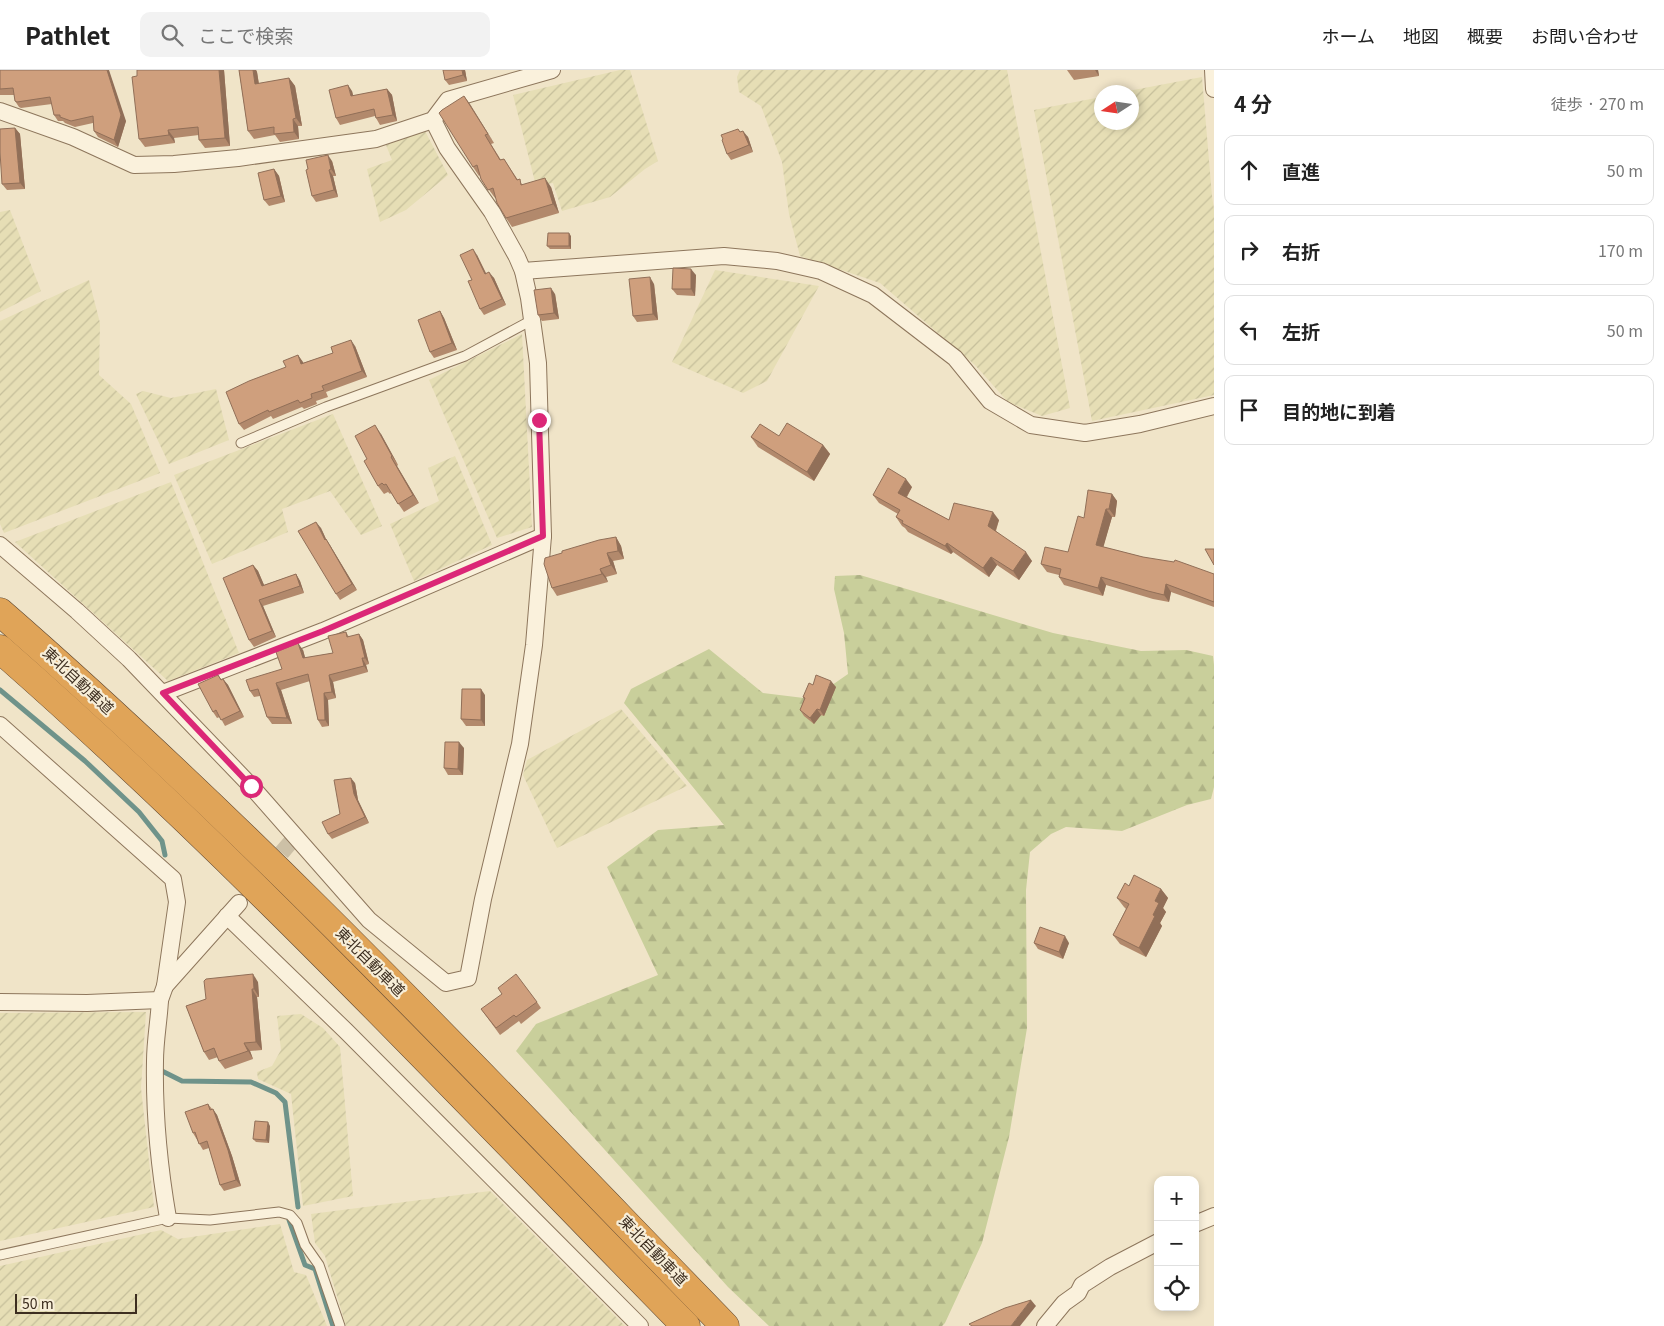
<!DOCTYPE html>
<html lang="ja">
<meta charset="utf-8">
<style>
body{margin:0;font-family:Georgia,"Noto Sans JP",serif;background:#f2f2f2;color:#222}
.controls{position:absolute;right:15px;bottom:15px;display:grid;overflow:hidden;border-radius:10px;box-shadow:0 2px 8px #0003}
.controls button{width:45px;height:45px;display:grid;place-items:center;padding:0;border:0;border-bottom:1px solid #e0e0e0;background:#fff;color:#222;font:25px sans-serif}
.compass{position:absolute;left:1094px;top:15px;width:45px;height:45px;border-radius:50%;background:#fff;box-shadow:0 2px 8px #0003;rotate:258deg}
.scale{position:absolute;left:15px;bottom:12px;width:122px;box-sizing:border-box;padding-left:5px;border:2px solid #3d2e20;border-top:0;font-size:14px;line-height:18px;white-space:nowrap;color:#3d2e20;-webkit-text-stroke:4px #f7eed8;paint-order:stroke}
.stop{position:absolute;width:15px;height:15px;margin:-11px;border:4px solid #db2777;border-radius:50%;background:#fff}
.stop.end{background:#db2777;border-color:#fff;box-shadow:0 1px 5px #0008}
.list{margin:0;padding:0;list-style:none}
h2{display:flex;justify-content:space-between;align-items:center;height:65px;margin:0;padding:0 20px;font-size:21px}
h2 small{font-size:16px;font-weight:400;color:#767676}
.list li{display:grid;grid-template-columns:32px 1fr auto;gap:15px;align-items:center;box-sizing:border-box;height:70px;margin:0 10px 10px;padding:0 10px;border:1px solid #e0e0e0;border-radius:10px}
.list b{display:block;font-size:19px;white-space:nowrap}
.list em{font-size:16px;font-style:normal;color:#767676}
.icon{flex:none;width:28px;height:28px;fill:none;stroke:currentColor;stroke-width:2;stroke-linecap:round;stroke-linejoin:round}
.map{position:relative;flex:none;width:1214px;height:1256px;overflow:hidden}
header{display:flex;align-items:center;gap:30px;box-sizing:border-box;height:70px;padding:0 25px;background:#fff;border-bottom:1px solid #e0e0e0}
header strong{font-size:24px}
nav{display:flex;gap:28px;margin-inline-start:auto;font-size:18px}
.search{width:350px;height:45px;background:#f2f2f2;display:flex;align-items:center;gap:12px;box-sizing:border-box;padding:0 18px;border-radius:10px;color:#767676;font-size:19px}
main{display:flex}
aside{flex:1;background:#fff}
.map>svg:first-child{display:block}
.farmland{fill:url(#farmland-furrows)}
.forest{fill:url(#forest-firs)}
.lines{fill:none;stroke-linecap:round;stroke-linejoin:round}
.stream{stroke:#6f938a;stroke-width:5}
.minor-tunnel{stroke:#ccc0a6;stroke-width:16;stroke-dasharray:16 8;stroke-linecap:butt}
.service-casing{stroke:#8d765c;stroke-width:11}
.minor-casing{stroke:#8d765c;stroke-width:18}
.motorway-casing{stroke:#5b4430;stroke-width:29}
.service{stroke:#faf1dc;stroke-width:9}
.minor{stroke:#faf1dc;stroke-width:16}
.motorway{stroke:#e0a458;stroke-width:28}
.wall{fill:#b2896c}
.shaded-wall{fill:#916f58}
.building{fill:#cf9f7d;stroke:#916f58}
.route{stroke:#db2777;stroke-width:6}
.labels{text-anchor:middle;stroke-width:4.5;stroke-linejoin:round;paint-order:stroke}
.street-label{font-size:15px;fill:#3d2e20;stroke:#f7eed8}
</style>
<header>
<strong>Pathlet</strong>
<div class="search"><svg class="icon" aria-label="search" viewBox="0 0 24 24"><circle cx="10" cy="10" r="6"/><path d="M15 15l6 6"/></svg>ここで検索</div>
<nav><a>ホーム</a><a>地図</a><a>概要</a><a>お問い合わせ</a></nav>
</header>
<main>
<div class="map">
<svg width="1214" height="1256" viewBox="0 0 1214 1256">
<defs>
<pattern id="farmland-furrows" width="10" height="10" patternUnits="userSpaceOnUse" patternTransform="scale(1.25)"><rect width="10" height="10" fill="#e6deb5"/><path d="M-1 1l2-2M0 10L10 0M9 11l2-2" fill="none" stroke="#c6bf9b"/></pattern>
<pattern id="forest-firs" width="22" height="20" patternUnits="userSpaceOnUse" patternTransform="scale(1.25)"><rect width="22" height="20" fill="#c9cf9b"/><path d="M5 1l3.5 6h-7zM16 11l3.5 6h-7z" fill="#aeb285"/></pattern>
</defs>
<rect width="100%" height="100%" fill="#f0e4c8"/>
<g class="farmland">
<polygon points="620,0 630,0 658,91 645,99 610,127 562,141 553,113 536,116 513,25"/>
<polygon points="740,0 1007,0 1070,338 1042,346 1008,332 975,295 880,213 800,186 789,144 782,92 761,36 739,22 737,7"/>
<polygon points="1202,7 1212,126 1214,139 1214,325 1092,351 1034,40 1101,27 1102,52 1132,52 1132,22 1123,22"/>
<polygon points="425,61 448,105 406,140 380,152 367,99 392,90 386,75"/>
<polygon points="10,140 41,221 0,242 0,142"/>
<polygon points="715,200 819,216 767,311 743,323 672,292"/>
<polygon points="89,210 100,253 99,305 131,334 160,403 4,463 0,454 0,251"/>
<polygon points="522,264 532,457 497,468 429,310"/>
<polygon points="216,319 229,370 169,394 136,324 143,321 171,328"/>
<polygon points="333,344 382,456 361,465 330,421 282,439 288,462 212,494 174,405"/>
<polygon points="455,386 492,475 414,511 390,454 439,431 428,398"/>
<polygon points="171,412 239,583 168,611 15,472"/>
<polygon points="621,639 687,716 557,778 523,705 527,690"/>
<polygon points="146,942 141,1018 154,1137 0,1171 0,943"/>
<polygon points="301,944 323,958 340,977 353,1126 303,1136 291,1024 258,1009 257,1002 272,996 281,980 277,946"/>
<polygon points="490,1121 625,1256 346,1256 325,1186 315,1173 311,1144"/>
<polygon points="280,1154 294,1202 306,1205 327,1256 0,1256 0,1196 161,1160 178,1169"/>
</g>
<polygon class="forest" points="860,505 1053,563 1141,581 1186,580 1213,586 1214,595 1214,717 1211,729 1187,735 1122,761 1066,757 1051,764 1030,782 1026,820 1027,958 1009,1067 982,1173 945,1253 942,1256 769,1256 728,1217 516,981 536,954 658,905 607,797 658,760 724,755 624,633 631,619 709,579 763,623 812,629 848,604 844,563 834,519 835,506"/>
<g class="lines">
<g class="stream">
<polyline points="0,620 85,691 139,742 162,771 165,785"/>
<polyline points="158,999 182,1011 251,1012 276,1023 285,1032 298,1137"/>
<polyline points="289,1150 305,1195 315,1199 333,1256"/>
</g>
<polyline class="minor-tunnel" points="266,801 295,767"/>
<g class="service-casing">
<g id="service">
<polyline points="241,373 326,337 465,286 532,250"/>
<polyline points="0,1185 168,1148 210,1150 279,1142 290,1145 297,1153 305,1175 319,1195 340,1256"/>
</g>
</g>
<g class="minor-casing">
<g id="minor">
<polyline points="1213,0 1214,19"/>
<polyline points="0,41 73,67 134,95 174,94 238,88 376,69 433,50 448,30 552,0"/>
<polyline points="523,201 724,186 777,191 821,201 873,225 955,288 990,331 1031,355 1085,363 1140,354 1214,336"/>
<polyline points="0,475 77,541 129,589 251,716 369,850 446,913 468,908 483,829 520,674 534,575 543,466 538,293 529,228 523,201 517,187 492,142 447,78 433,50"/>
<polyline points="163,623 323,561 543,466"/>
<polyline points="0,655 173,809 177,832 165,916"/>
<polyline points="227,846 346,961 640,1256"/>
<path d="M160,930C159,950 155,971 155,991C154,1044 159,1096 168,1148"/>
<polyline points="0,932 87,933 160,930 165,916 239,833"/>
<polyline points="1195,1154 1214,1146"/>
<polyline points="1045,1256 1064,1233 1078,1223 1082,1215 1110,1197 1158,1172"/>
</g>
</g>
<g class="motorway-casing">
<g id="motorway">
<path d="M0,542C256,765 489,1013 725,1256"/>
<path d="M0,579C242,791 461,1027 686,1256"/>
</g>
</g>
<use href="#service" class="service"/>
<use href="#minor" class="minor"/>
<use href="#motorway" class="motorway"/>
</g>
<g class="wall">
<polygon points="0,0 126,51 118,77 98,67 94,61 93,53 75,57 65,53 63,51 58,51 54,45 52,34 21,38 19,37 15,31 14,25 0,25"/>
<polygon points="224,0 230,76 205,78 199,70 199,65 174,68 175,73 145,77 139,69 137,6"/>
<polygon points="239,0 256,0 257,2 259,14 289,8 295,16 302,56 298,56 299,69 280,72 275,65 254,69 248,61"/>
<polygon points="465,0 467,11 449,15 445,10"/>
<polygon points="1067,0 1098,0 1099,6 1074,10"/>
<polygon points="387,19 392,25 397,51 380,55 376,48 375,46 340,55 336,48 352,21 353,26"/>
<polygon points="464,26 494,73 491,74 501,90 504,89 518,110 523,115 551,117 559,143 512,157 506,148 496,128 495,128 481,109 480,105 479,106 473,97"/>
<polygon points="15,58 20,64 25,119 7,120 2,114"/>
<polygon points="738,59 740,62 748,67 753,82 731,90 727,84"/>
<polygon points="332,91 336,106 333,106 338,127 316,132 312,126"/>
<polygon points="274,99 279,106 285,132 269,136 264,130"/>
<polygon points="571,166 571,179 550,179 547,176"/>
<polygon points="477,185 486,203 494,208 506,235 484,245 480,239 472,210"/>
<polygon points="696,205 695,226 677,225 672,219"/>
<polygon points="654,214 658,250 637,252 633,246"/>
<polygon points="555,224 559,249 542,251 538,245"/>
<polygon points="440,241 444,248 457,280 434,288 430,282"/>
<polygon points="355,276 367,307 326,322 328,327 316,331 317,334 304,339 302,337 273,349 271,346 244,360 239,354 286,297 298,285 303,293"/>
<polygon points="381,364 398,395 397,396 419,433 404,442 391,423 390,424 388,422 384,424 378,416 367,389"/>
<polygon points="779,366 823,375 830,384 814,411 758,377 751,367"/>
<polygon points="912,417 907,427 949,450 999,450 996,461 1032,491 1019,510 997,495 989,507 953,482 951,484 908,462 905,458 902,456 896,447 898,444 879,433 873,425"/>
<polygon points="1112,424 1117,431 1115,447 1112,447 1103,477 1143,487 1214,504 1214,537 1171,522 1169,532 1153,529 1106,515 1103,526 1064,515 1059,507 1059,505 1047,502 1041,494 1068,482 1084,448"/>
<polygon points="321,458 326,469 357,520 340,530 336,524"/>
<polygon points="616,467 621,476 624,489 613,491 617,504 606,507 608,512 557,526 552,518"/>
<polygon points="253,495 258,501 264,515 296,504 300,511 304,523 263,536 276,567 254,577 249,570"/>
<polygon points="346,562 349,567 359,564 363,570 369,594 366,595 368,602 333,612 336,628 328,630 329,656 322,657 318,650 310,611 281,620 292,654 272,654 267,647 260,626 254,627 250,621 282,599 303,580 305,588 333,583"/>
<polygon points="218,605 222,610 223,609 228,615 244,647 225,656 220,647 217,648 213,642"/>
<polygon points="813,615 836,617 824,646 821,645 814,654 804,646 800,640 804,630 803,627"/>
<polygon points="485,625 485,656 466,656 461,649"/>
<polygon points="464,678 463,705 448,705 444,698"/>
<polygon points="355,713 358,730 369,753 332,769 328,764 340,744"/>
<polygon points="1129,816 1161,819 1168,828 1163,838 1166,842 1160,853 1162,856 1146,887 1120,874 1113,865 1126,839 1124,837 1117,828"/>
<polygon points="1034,873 1069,873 1063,889 1038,879"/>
<polygon points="258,912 259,927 257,927 262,980 250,981 253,989 225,999 219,991 218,987 209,990 204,982 186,936"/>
<polygon points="537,932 541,938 521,954 519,951 500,965 481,939"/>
<polygon points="208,1034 217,1045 232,1086 241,1116 224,1121 220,1115 209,1078 203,1080 193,1063"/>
<polygon points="270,1056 269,1073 256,1072 253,1069"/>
</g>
<g class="shaded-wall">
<polygon points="107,0 109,0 126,51 118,77 114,70"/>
<polygon points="219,0 224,0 230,76 225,68"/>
<polygon points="253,0 256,0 257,2 260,22 255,14"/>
<polygon points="462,0 465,0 467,11 463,5"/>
<polygon points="1095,0 1098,0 1099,6"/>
<polygon points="289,8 295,16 302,56 296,48"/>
<polygon points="348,15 352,21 355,33 351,26"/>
<polygon points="387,19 392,25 397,51 393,45"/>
<polygon points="464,26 470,34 494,73 488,64"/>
<polygon points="293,49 298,56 299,69 294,62"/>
<polygon points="15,58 20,64 25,119 20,113"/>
<polygon points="168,60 174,68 175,73 169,65"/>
<polygon points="743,61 748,67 753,82 749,75"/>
<polygon points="328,85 332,91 336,106 331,99"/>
<polygon points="274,99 279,106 285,132 281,126"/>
<polygon points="329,100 333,106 338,127 334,120"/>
<polygon points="545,108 551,117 559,143 553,134"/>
<polygon points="569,163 571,166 571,179 569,176"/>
<polygon points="473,179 477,185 489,210 485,204"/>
<polygon points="691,199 696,205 695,226 691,219"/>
<polygon points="489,202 494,208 506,235 502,229"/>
<polygon points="650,207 654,214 658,250 653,244"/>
<polygon points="551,218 555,224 559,249 554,243"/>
<polygon points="440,241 444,248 457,280 452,273"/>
<polygon points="351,270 355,276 367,307 362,301"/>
<polygon points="298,285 303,292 306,300 301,294"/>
<polygon points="375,355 381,364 398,395 392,386"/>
<polygon points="823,375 830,384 814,411 807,402"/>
<polygon points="391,387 397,396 419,433 413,425"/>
<polygon points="906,409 912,417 904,431 898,423"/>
<polygon points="1112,424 1117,431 1115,447 1109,439"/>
<polygon points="1106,439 1112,447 1102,482 1096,475"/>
<polygon points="993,442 999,450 994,465 988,456"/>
<polygon points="316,452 321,458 329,476 325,470"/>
<polygon points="616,467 621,476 624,489 618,481"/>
<polygon points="326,469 330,475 357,520 352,514"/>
<polygon points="947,473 953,482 951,484 945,476"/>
<polygon points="1026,482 1032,491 1019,510 1013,501"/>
<polygon points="607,483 613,491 617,504 611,495"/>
<polygon points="991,487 997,495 989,507 983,498"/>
<polygon points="253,495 258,501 267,522 262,516"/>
<polygon points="600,499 606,507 608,512 602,504"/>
<polygon points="296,504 300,511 304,523 300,516"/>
<polygon points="1101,507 1106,515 1103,526 1098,518"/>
<polygon points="1166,514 1171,522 1169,532 1164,525"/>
<polygon points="259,530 263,536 276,567 272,561"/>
<polygon points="359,564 363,570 369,594 365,588"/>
<polygon points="298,573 303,580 307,594 303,588"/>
<polygon points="362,588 366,595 368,602 364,596"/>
<polygon points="329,605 333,612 336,628 332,622"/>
<polygon points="223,609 228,615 244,647 240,641"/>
<polygon points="831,611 836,617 824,646 820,640"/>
<polygon points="276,613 281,620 292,654 287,648"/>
<polygon points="481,619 485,625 485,656 481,650"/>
<polygon points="324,623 328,630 329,656 325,650"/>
<polygon points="817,639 821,645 814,654 810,648"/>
<polygon points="459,672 464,678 463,705 458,699"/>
<polygon points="351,708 355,713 358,730 369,753 365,747 354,724"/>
<polygon points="1161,819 1168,828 1163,838 1166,842 1160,853 1162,856 1146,887 1139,878 1153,845 1155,831"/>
<polygon points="1065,866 1069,873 1063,889 1059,882"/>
<polygon points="253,904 258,912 259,927 254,919"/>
<polygon points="252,919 257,927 262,980 256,972"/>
<polygon points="244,973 250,981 253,989 248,981"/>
<polygon points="213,1039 217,1045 232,1086 241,1116 236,1110"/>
<polygon points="268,1052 270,1056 269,1073 266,1070"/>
<polygon points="1031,1230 1036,1236 1020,1256 1011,1256"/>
</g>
<g class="building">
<polygon points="0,0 107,0 121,45 114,70 94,61 93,46 71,51 60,47 60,45 54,45 50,27 17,32 15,31 13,18 0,19"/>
<polygon points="137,0 219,0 225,68 199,70 198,57 168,60 169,65 139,69 132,7 137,6"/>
<polygon points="239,0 253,0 255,14 289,8 296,48 293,49 294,62 274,64 274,57 248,61"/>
<polygon points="443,0 462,0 463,5 445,10"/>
<polygon points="348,15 351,26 387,19 393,45 376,48 374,39 336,48 329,20"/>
<polygon points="464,26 488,64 485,65 500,90 504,89 517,110 520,109 521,115 545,108 553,134 506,148 497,133 493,118 488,120 481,109 477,95 473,97 439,43 442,40"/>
<polygon points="15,58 20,113 2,114 0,82 0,59"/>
<polygon points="738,59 740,62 743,61 749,75 727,84 722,70 723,69 721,65"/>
<polygon points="328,85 331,99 329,100 334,120 312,126 306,100 308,99 306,90"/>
<polygon points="274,99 281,126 264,130 258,103"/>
<polygon points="548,163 569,163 569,176 547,176"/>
<polygon points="473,179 485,204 489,202 502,229 480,239 468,211 472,210 460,185"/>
<polygon points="673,198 691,199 691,219 672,219"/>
<polygon points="650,207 653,244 633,246 629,209"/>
<polygon points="551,218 554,243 538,245 534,220"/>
<polygon points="440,241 452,273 430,282 418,250"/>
<polygon points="351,270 362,301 322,316 324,320 311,324 312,328 300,333 298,330 269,342 268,340 239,354 226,322 249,311 286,297 283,291 298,285 301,294 333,283 331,277"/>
<polygon points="787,353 823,375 807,402 751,367 760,354 779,366"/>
<polygon points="375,355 392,386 391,387 413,425 398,434 386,414 384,415 382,413 378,416 364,391 367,389 355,366"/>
<polygon points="888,398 906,409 898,423 949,450 954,433 993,442 988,456 1026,482 1013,501 991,487 983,498 947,473 945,476 902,453 903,451 896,447 900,440 873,425"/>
<polygon points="1088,420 1112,424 1109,439 1106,439 1096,475 1143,487 1174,492 1175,490 1214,504 1214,532 1166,514 1164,525 1148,521 1101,507 1098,518 1059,507 1061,499 1041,494 1045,477 1068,482 1078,446 1084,448"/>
<polygon points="316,452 325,470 326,469 352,514 336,524 298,461"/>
<polygon points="616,467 618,481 607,483 611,495 600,499 602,504 552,518 544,494 545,488 562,483 562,481 599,470"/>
<polygon points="1205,479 1214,479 1214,495"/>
<polygon points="253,495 262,516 296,504 300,516 259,530 272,561 249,570 223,508"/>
<polygon points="346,562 347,567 359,564 365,588 362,588 364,596 329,605 332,622 324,623 325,650 318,650 308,604 276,613 287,648 267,647 258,619 250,621 246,610 282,599 276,582 298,573 303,588 333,583 328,566"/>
<polygon points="218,605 221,610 223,609 240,641 221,650 216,640 213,642 198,614"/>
<polygon points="816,605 831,611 820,640 817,639 810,648 800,640 805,628 803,627 809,613 813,615"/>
<polygon points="462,619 481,619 481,650 461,649"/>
<polygon points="445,672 459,672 458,699 444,698"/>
<polygon points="351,708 354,724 365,747 328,764 322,752 340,744 334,710"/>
<polygon points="1134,805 1161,819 1155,831 1159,833 1153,845 1155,846 1139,878 1113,865 1129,834 1117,828 1125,813 1129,816"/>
<polygon points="1040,857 1065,866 1059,882 1034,873"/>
<polygon points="253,904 254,919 252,919 256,972 244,973 248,981 219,991 214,978 204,982 186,936 206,929 204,911 206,909"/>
<polygon points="516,904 537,932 516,947 514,945 496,958 481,939 502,924 498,918"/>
<polygon points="208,1034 210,1040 213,1039 228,1080 236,1110 220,1115 207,1071 199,1074 195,1062 193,1063 185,1042"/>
<polygon points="255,1051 268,1052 266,1070 253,1069"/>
<polygon points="1031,1230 1011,1256 972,1256 969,1254 1005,1238"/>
</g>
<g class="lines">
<polyline class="route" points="251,716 163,623 323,561 543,466 539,350"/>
</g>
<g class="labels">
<g class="street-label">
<text transform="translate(78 611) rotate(43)" y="5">東北自動車道</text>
<text transform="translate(370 892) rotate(45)" y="5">東北自動車道</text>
<text transform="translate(653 1181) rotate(46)" y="5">東北自動車道</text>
</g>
</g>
</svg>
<div class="controls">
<button>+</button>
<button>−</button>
<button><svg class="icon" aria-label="locate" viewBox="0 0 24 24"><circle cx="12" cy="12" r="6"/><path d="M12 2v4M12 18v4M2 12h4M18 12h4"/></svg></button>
</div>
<svg class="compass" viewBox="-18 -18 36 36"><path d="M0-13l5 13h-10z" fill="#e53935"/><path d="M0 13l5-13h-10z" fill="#767676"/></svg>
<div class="scale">50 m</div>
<div class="stop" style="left:251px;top:716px"></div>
<div class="stop end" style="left:539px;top:350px"></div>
</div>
<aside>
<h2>4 分<small>徒歩 · 270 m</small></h2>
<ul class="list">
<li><svg class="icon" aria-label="ahead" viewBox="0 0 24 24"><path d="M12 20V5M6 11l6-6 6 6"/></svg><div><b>直進</b></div><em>50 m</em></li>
<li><svg class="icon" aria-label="right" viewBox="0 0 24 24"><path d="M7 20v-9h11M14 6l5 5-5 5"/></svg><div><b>右折</b></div><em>170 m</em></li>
<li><svg class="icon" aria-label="left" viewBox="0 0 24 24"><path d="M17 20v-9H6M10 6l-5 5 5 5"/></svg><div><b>左折</b></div><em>50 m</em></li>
<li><svg class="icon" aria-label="arrive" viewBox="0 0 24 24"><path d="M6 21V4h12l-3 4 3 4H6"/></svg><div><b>目的地に到着</b></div></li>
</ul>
</aside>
</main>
